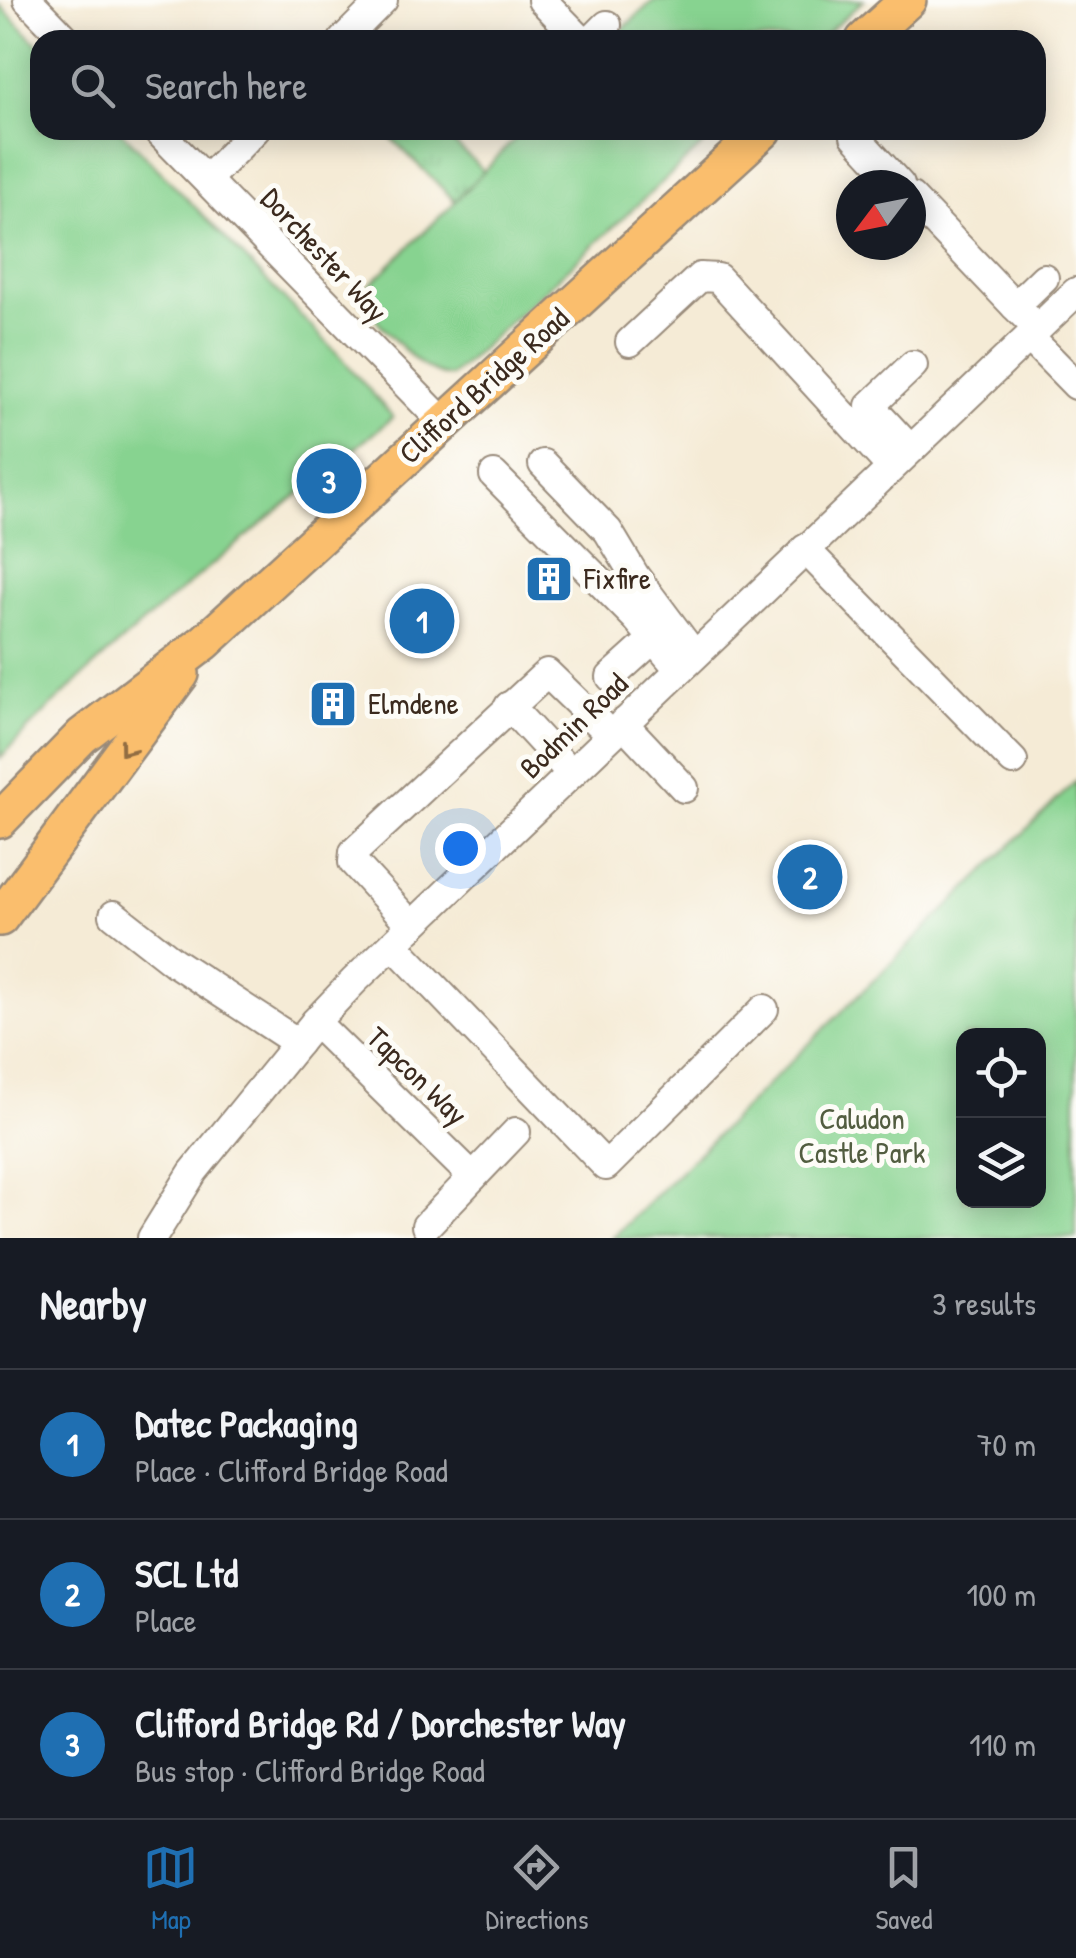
<!DOCTYPE html>
<meta charset="utf-8">
<style>
body{margin:0;font-family:"Patrick Hand",sans-serif;background:#20242c;color:#f1f3f6}
.controls{position:absolute;right:30px;bottom:30px;display:grid;overflow:hidden;border-radius:20px;box-shadow:0 5px 25px #0003}
.controls button{width:90px;height:90px;display:grid;place-items:center;padding:0;border:0;border-bottom:2px solid #363941;background:#171b24;color:#f1f3f6;font:50px sans-serif}
.compass{position:absolute;left:836px;top:170px;width:90px;height:90px;border-radius:50%;background:#171b24;box-shadow:0 5px 25px #0003;rotate:238deg}
.you{position:absolute;left:460px;top:848px;width:35px;height:35px;margin:-25px;border:8px solid #fff;border-radius:50%;background:#1a73e8;box-shadow:0 0 0 15px #1a73e833}
.badge{display:grid;place-items:center;width:65px;height:65px;border-radius:50%;background:#1f6fb2;color:#fff;font-size:32px;font-weight:700}
.pin{position:absolute;translate:-50% -50%;border:5px solid #fff;box-shadow:0 2px 10px #0006}
.list{margin:0;padding:0;list-style:none}
h2{display:flex;justify-content:space-between;align-items:center;height:130px;margin:0;padding:0 40px;font-size:42px}
h2 small{font-size:32px;font-weight:400;color:#9ea1a6}
.list li{display:grid;grid-template-columns:65px 1fr auto;gap:30px;align-items:center;box-sizing:border-box;height:150px;padding:0 40px;border-top:2px solid #363941}
.list b{display:block;font-size:38px;white-space:nowrap}
.list p{margin:0;font-size:32px;white-space:nowrap;color:#9ea1a6}
.list em{font-size:32px;font-style:normal;color:#9ea1a6}
.icon{flex:none;width:55px;height:55px;fill:none;stroke:currentColor;stroke-width:2;stroke-linecap:round;stroke-linejoin:round}
.map{position:relative;flex:none;width:1076px;height:1238px;overflow:hidden}
.search{position:absolute;background:#171b24;box-shadow:0 5px 25px #0003;left:30px;right:30px;top:30px;height:110px;display:flex;align-items:center;gap:25px;box-sizing:border-box;padding:0 35px;border-radius:30px;color:#9ea1a6;font-size:38px}
.sheet{height:580px;background:#171b24}
nav{display:flex;justify-content:space-around;align-items:center;box-sizing:border-box;height:140px;border-top:2px solid #363941;background:#171b24;font-size:28px;color:#9ea1a6}
nav a{display:grid;justify-items:center;gap:5px}
nav .on{color:#1f6fb2}
.map>svg:first-child{display:block}
.grass{fill:url(#grass-tufts);stroke:#617e57;stroke-width:2.5}
.green{fill:#87d390;stroke:#617e57;stroke-width:2.5;fill-rule:evenodd}
.lines{fill:none;stroke-linecap:round;stroke-linejoin:round}
.minor-casing{stroke:#988a7a;stroke-width:32}
.major-casing{stroke:#988a7a;stroke-width:40}
.minor{stroke:#fff;stroke-width:28}
.major{stroke:#fabe6d;stroke-width:35}
.oneway{stroke:#916d42}
.labels{text-anchor:middle;stroke-width:10;stroke-linejoin:round;paint-order:stroke}
.street-label{font-size:30px;fill:#3b2a1e;stroke:#fdfcf7}
.poi-label{font-size:30px;fill:#3b2a1e;stroke:#fdfcf7;text-anchor:start}
.park-label{font-size:30px;fill:#525d40;stroke:#fdfcf7}
</style>
<div class="map">
<svg width="1076" height="1238" viewBox="0 0 1076 1238">
<defs>
<pattern id="grass-tufts" width="24" height="20" patternUnits="userSpaceOnUse" patternTransform="scale(2.5)"><rect width="24" height="20" fill="#87d390"/><path d="M3 7l-1-3M5 7V3M7 7l1-3M15 17l-1-3M17 17v-4M19 17l1-3" fill="none" stroke="#75b57c"/></pattern>
</defs>
<rect width="100%" height="100%" fill="#fdfcf7"/>
<filter id="ink" filterUnits="userSpaceOnUse"><feTurbulence type="fractalNoise" baseFrequency=".01" numOctaves="2"/><feDisplacementMap in="SourceGraphic" scale="20" xChannelSelector="R" yChannelSelector="G"/><feConvolveMatrix kernelMatrix="1 2 1 2 8 2 1 2 1" color-interpolation-filters="sRGB"/></filter>
<filter id="wash" filterUnits="userSpaceOnUse"><feTurbulence type="fractalNoise" baseFrequency=".0048" numOctaves="4" result="noise"/><feDisplacementMap in="SourceGraphic" scale="40" xChannelSelector="R" yChannelSelector="G"/><feGaussianBlur stdDeviation="2.25" result="paint"/><feColorMatrix in="noise" values="0 0 0 0 0 0 0 0 0 0 0 0 0 0 0 0 0 1.4 0 .05"/><feComposite in="paint" operator="in"/></filter>
<g filter="url(#wash)">
<rect width="100%" height="100%" fill="#f5ebd6"/>
<polygon class="grass" points="383,130 440,130 484,171 455,201"/>
<g class="green">
<polygon points="654,0 864,0 819,40 611,40"/>
<path d="M0,5L40,47V130H120L337,353L393,417C260,528 119,632 0,758Z"/>
<path d="M523,130H719L451,376C419,377 378,320 357,297L448,209Z"/>
<path d="M1076,781V1238H612ZM964,1036H1038V1200H964Z"/>
</g>
</g>
<g filter="url(#ink)">
<g class="lines">
<g class="minor-casing">
<g id="minor">
<polyline points="28,0 67,40"/>
<polyline points="542,0 581,40"/>
<polyline points="343,40 383,0"/>
<polyline points="592,40 607,25"/>
<polyline points="157,130 444,423"/>
<polyline points="861,130 855,136 900,185"/>
<polyline points="207,179 255,130"/>
<polyline points="911,197 1015,306"/>
<polyline points="1026,317 1015,306 1044,278"/>
<polyline points="1029,337 1076,385"/>
<polyline points="630,342 700,277 718,278 891,467"/>
<polyline points="910,449 870,406 913,365"/>
<polyline points="543,464 608,531 635,576 694,655"/>
<polyline points="494,475 636,618 679,669"/>
<polyline points="805,549 1013,761"/>
<polyline points="611,677 652,640"/>
<polyline points="509,706 571,773"/>
<polyline points="623,723 684,788"/>
<polyline points="114,915 174,962 298,1043"/>
<polyline points="412,926 353,862 354,852 547,673 611,735"/>
<polyline points="393,944 606,1166 764,1009"/>
<polyline points="315,1022 473,1177"/>
<polyline points="426,1226 516,1132"/>
<polyline points="152,1238 193,1172 315,1022 354,981 1076,292"/>
</g>
</g>
<g class="major-casing">
<g id="major">
<polyline points="864,40 908,0"/>
<polyline points="0,820 82,736 205,642 764,130"/>
<polyline points="0,918 181,674"/>
</g>
</g>
<use href="#minor" class="minor"/>
<use href="#major" class="major"/>
</g>
<defs><path id="oneway-chevron" d="M-2-3.5L2.5 0L-2 3.5" fill="none" stroke-width="1.6" stroke-linecap="round" stroke-linejoin="round" transform="scale(2.5)"/></defs>
<use class="oneway" href="#oneway-chevron" transform="translate(126 749) rotate(127)"/>
</g>
<defs>
<g id="building-square" transform="scale(2.5)"><rect x="-9" y="-9" width="18" height="18" rx="4" fill="#1f6fb2" stroke="#fdfcf7"/><path d="M-4-6H4V6H1V3H-1V6H-4ZM-2.5-4.3h1.7v1.8h-1.7ZM.8-4.3h1.7v1.8H.8ZM-2.5-1h1.7V.8h-1.7ZM.8-1h1.7V.8H.8Z" fill="#fff"/></g>
</defs>
<g fill-rule="evenodd">
<use href="#building-square" x="549" y="579"/>
<use href="#building-square" x="333" y="704"/>
</g>
<g class="labels">
<g class="street-label">
<text transform="translate(324 255) rotate(47)" y="10">Dorchester Way</text>
<text transform="translate(484 386) rotate(-42)" y="10">Clifford Bridge Road</text>
<text transform="translate(574 726) rotate(-44)" y="10">Bodmin Road</text>
<text transform="translate(417 1076) rotate(44)" y="10">Tapcon Way</text>
</g>
<g class="poi-label">
<text x="584" y="589">Fixfire</text>
<text x="368" y="714">Elmdene</text>
</g>
<g class="park-label">
<text x="862" y="1129">Caludon<tspan x="862" dy="34">Castle Park</tspan></text>
</g>
</g>
</svg>
<div class="controls">
<button><svg class="icon" aria-label="locate" viewBox="0 0 24 24"><circle cx="12" cy="12" r="6"/><path d="M12 2v4M12 18v4M2 12h4M18 12h4"/></svg></button>
<button><svg class="icon" aria-label="layers" viewBox="0 0 24 24"><path d="M12 4l9 5-9 5-9-5zM3 14l9 5 9-5"/></svg></button>
</div>
<svg class="compass" viewBox="-18 -18 36 36"><path d="M0-13l5 13h-10z" fill="#e53935"/><path d="M0 13l5-13h-10z" fill="#9ea1a6"/></svg>
<div class="you"></div>
<div class="pin badge" style="left:422px;top:621px">1</div>
<div class="pin badge" style="left:810px;top:877px">2</div>
<div class="pin badge" style="left:329px;top:481px">3</div>
<div class="search"><svg class="icon" aria-label="search" viewBox="0 0 24 24"><circle cx="10" cy="10" r="6"/><path d="M15 15l6 6"/></svg>Search here</div>
</div>
<section class="sheet">
<h2>Nearby<small>3 results</small></h2>
<ul class="list">
<li><span class="badge">1</span><div><b>Datec Packaging</b><p>Place · Clifford Bridge Road</p></div><em>70 m</em></li>
<li><span class="badge">2</span><div><b>SCL Ltd</b><p>Place</p></div><em>100 m</em></li>
<li><span class="badge">3</span><div><b>Clifford Bridge Rd / Dorchester Way</b><p>Bus stop · Clifford Bridge Road</p></div><em>110 m</em></li>
</ul>
</section>
<nav>
<a class="on"><svg class="icon" aria-label="map" viewBox="0 0 24 24"><path d="M3 6l6-2 6 2 6-2v14l-6 2-6-2-6 2zM9 4v14M15 6v14"/></svg>Map</a>
<a><svg class="icon" aria-label="directions" viewBox="0 0 24 24"><path d="M12 3l9 9-9 9-9-9zM9 14v-3h6M13 9l2 2-2 2"/></svg>Directions</a>
<a><svg class="icon" aria-label="saved" viewBox="0 0 24 24"><path d="M7 4h10v16l-5-4-5 4z"/></svg>Saved</a>
</nav>
